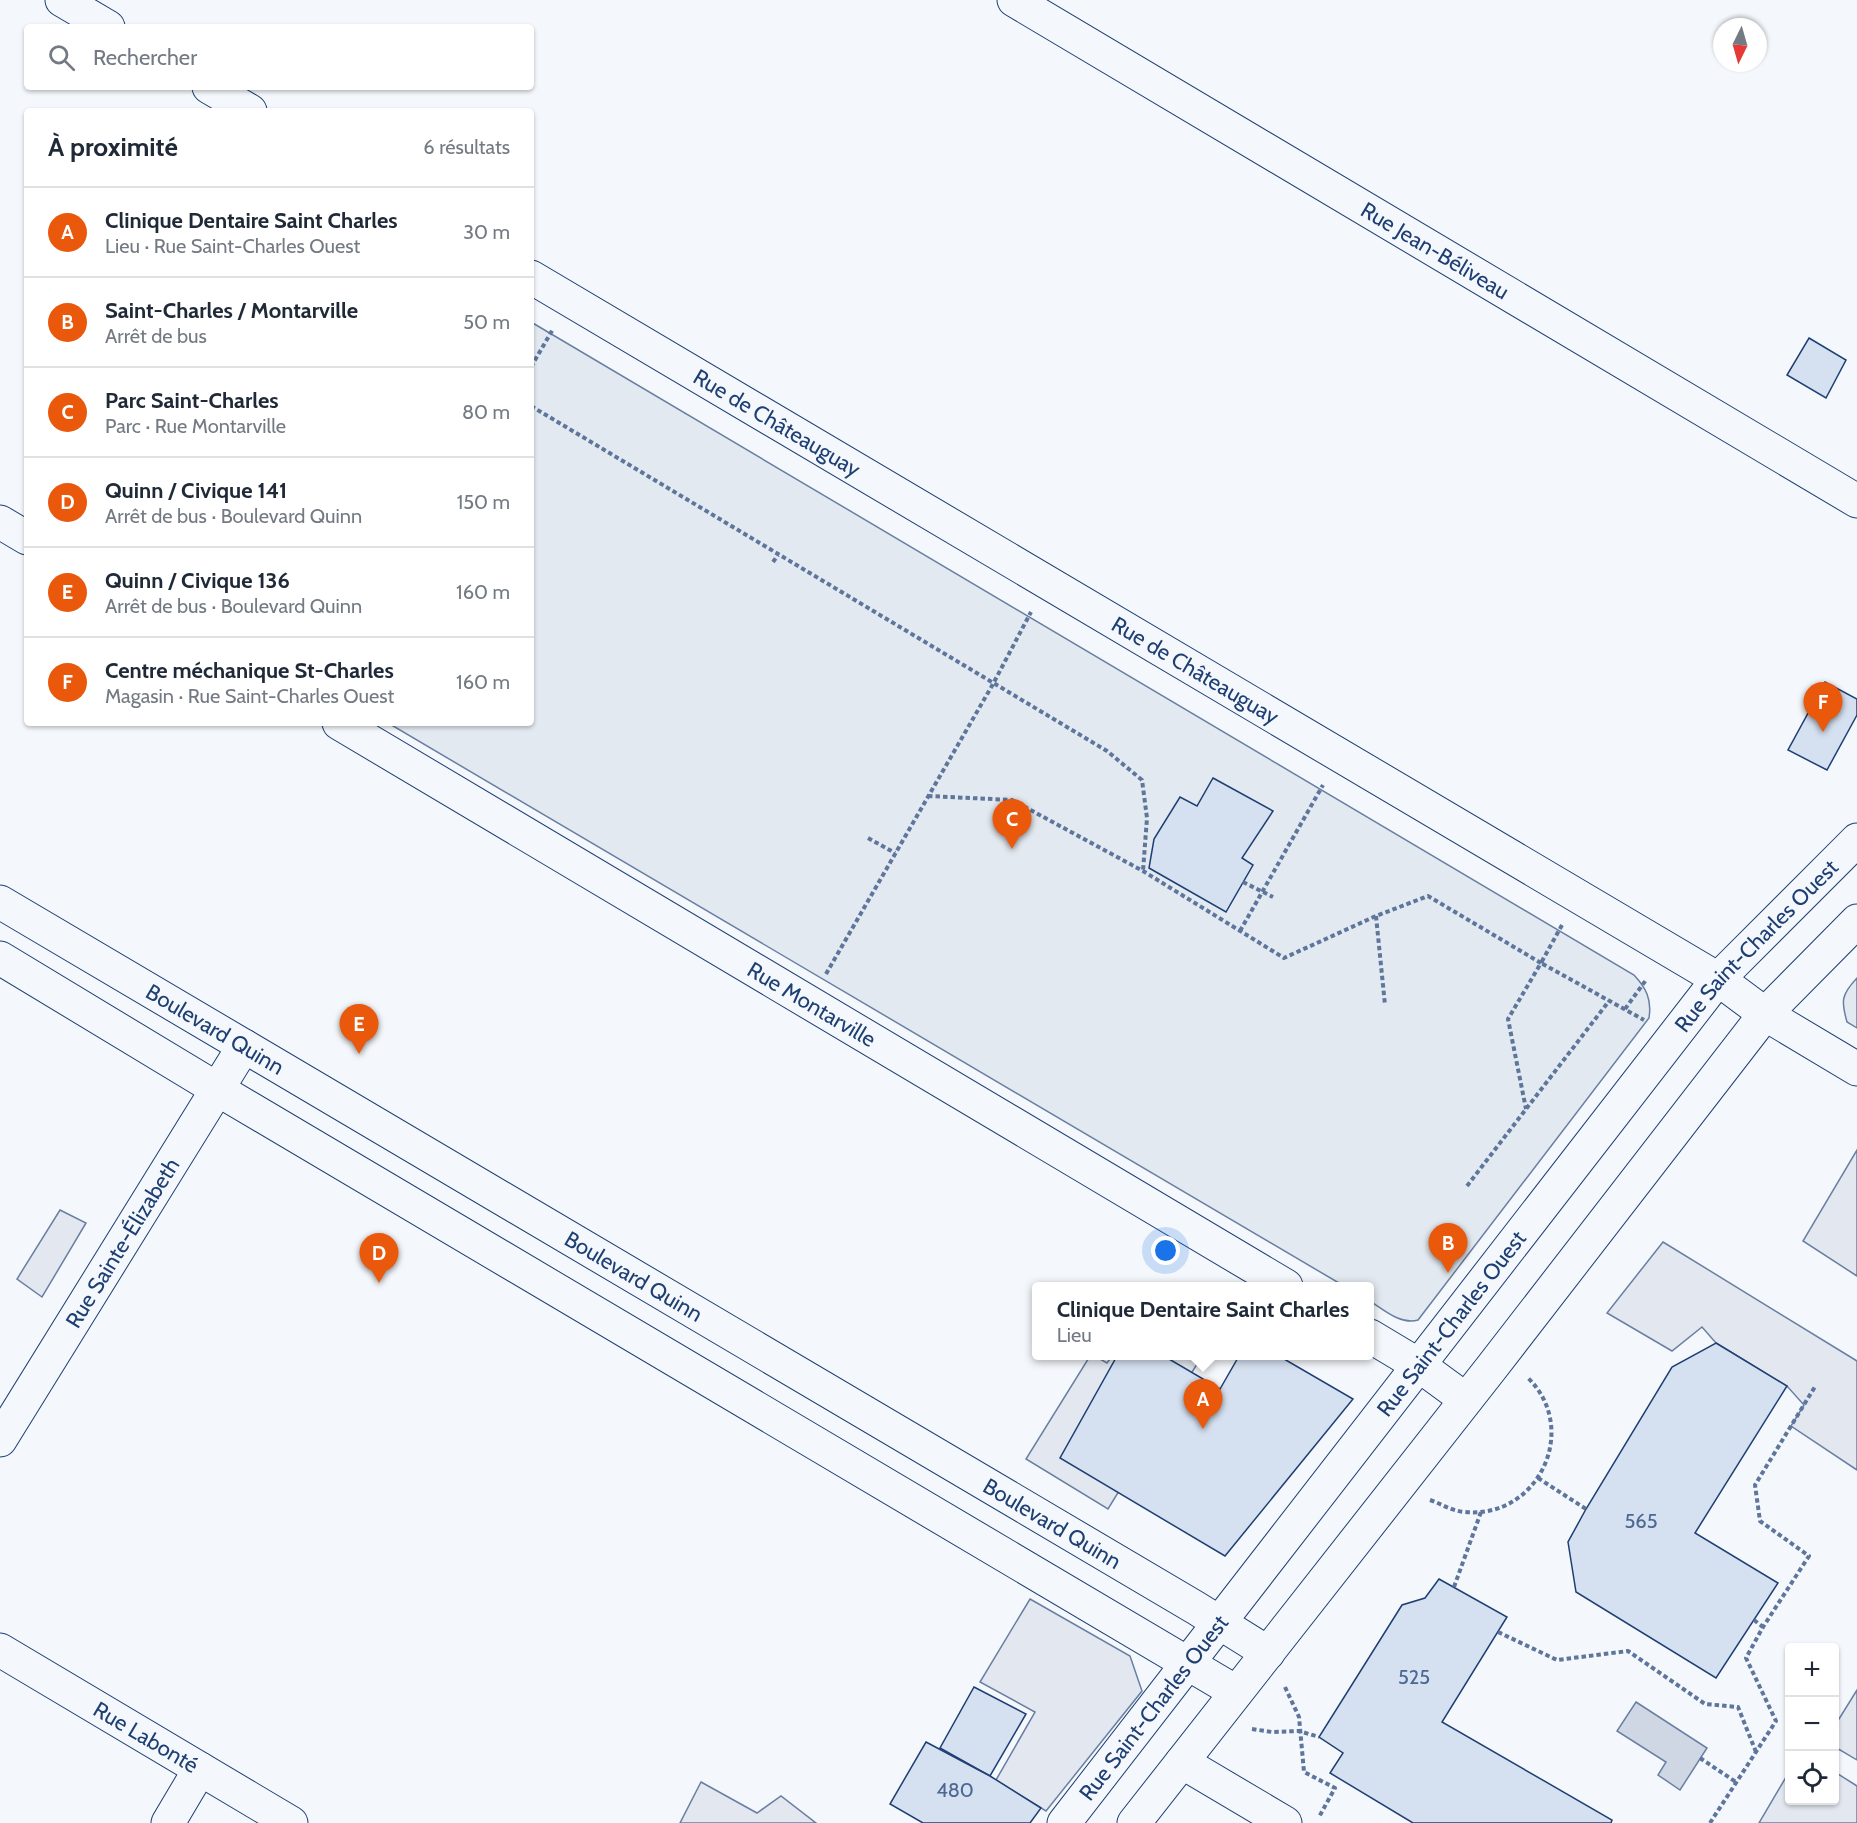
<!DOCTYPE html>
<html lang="fr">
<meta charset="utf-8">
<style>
body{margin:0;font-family:Cabin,sans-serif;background:#f6f6f7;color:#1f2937}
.controls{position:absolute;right:18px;bottom:18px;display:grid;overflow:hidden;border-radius:6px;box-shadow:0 2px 4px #0004}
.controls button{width:54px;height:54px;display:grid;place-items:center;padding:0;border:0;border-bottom:2px solid #e0e1e3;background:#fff;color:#1f2937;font:30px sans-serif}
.compass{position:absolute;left:1713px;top:18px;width:54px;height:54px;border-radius:50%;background:#fff;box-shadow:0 2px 4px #0004;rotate:185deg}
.you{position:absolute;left:1166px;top:1251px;width:21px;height:21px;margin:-15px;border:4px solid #fff;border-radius:50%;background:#1a73e8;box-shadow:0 0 0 9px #1a73e833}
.badge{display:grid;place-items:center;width:39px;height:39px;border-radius:50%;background:#ea580c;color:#fff;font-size:20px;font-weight:700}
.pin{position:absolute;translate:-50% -50px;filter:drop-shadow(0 2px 3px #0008)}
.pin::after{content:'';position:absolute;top:32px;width:21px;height:18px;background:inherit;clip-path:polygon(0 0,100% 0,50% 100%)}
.popup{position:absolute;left:1032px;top:1282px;width:342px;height:78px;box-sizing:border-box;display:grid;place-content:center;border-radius:6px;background:#fff;filter:drop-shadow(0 2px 4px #0005);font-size:20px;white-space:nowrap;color:#747a83}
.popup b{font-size:22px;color:#1f2937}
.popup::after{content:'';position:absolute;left:50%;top:100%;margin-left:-12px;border:12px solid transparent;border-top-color:#fff}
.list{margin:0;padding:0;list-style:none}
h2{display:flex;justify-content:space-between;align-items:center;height:78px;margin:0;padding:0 24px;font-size:26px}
h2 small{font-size:20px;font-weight:400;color:#747a83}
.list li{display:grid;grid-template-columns:39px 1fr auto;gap:18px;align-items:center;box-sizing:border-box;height:90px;padding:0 24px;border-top:2px solid #e0e1e3}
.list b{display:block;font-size:22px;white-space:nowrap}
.list p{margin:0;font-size:20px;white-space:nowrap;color:#747a83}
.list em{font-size:20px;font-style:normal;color:#747a83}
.icon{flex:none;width:33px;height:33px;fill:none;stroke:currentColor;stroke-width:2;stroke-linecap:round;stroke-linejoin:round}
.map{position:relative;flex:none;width:1857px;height:1823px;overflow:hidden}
.search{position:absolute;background:#fff;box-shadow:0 2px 4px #0004;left:24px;top:24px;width:510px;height:66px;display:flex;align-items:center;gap:15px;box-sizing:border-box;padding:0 21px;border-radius:6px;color:#747a83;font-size:22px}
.panel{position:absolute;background:#fff;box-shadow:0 2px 4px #0004;left:24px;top:108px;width:510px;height:618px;border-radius:6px}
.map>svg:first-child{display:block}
.green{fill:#e3e9f0;stroke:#687fa3;stroke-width:1.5}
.parking{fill:#e3e8f0;stroke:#687fa3;stroke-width:1.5}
.water{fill:#cfd7e4;stroke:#687fa3;stroke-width:1.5}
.building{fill:#d5e0f0;stroke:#1d3f73;stroke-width:1.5}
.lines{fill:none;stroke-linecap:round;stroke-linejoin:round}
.minor-casing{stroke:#1d3f73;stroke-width:35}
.path{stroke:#5e769c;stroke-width:4;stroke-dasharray:4.5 3;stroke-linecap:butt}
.minor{stroke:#f4f7fb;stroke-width:33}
.labels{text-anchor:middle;stroke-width:4.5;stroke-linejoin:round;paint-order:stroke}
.number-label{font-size:20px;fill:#4b6792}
.street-label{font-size:22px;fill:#1d3f73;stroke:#f4f7fb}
</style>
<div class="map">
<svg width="1857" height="1823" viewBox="0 0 1857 1823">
<rect width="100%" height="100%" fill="#f4f7fb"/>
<g class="green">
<path d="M531,322L1634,975C1646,988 1652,999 1649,1018L1418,1320C1401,1325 1384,1310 1370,1301V1286H1344L388,723H531Z"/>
<path d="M1857,978V1028L1847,1022C1841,1001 1841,995 1857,978Z"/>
</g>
<g class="parking">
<polygon points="1857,1150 1857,1276 1803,1241"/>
<polygon points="60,1210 86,1223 42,1297 17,1279"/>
<polygon points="1663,1242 1857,1361 1857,1470 1791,1426 1804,1405 1787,1386 1716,1343 1702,1327 1672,1351 1607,1313"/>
<polygon points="1090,1356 1095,1356 1107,1363 1112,1356 1202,1356 1108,1509 1026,1459"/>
<polygon points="1030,1599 1130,1656 1142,1691 1046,1811 996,1780 1035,1712 980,1682"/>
<polygon points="1857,1690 1857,1760 1835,1747 1834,1727"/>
<polygon points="1789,1772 1790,1800 1834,1800 1835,1772 1857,1786 1857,1823 1759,1823"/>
<polygon points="701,1782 757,1813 781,1796 816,1823 680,1823"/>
</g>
<polygon class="water" points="1636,1702 1707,1748 1680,1790 1658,1775 1666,1762 1617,1731"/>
<g class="building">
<polygon points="1809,338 1846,360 1826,398 1787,375"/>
<polygon points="1825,682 1857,699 1857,715 1827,770 1788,750"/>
<polygon points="1213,778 1273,811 1242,858 1253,865 1226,912 1149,868 1154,839 1180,797 1197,806"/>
<polygon points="1716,1343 1787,1386 1695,1533 1778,1583 1716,1678 1576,1592 1568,1542 1586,1509 1672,1367"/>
<polygon points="1117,1356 1164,1356 1220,1389 1239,1356 1279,1356 1353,1399 1225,1556 1060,1458"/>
<polygon points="1439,1579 1507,1617 1442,1722 1612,1820 1611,1823 1413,1823 1330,1773 1343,1753 1319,1737 1402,1605 1425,1598"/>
<polygon points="974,1687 1026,1714 990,1776 940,1748"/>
<polygon points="926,1742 990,1776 1041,1808 1030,1823 923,1823 890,1804"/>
</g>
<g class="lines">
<g class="minor-casing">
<g id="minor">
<polyline points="62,0 108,27"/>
<path id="s1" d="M1014,0L1857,501"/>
<polyline points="209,87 250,111"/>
<path id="s2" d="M531,277L1718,979L1765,1014L1857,1069"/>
<polyline points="0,522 27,538"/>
<path id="s3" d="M339,723L1286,1286"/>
<path id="s4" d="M0,902L1196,1608L1268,1653"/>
<polyline points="0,958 217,1089 1236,1692"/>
<polyline points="1370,1336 1420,1366 1465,1399"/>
<path id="s5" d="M0,1440L244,1046"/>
<path id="s6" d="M0,1650L291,1823"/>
<polyline points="1182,1762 1285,1823"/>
<polyline points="168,1823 200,1769"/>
<path id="s7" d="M1064,1823L1718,979L1857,840"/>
<polyline points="1134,1823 1492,1367 1765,1014 1857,921"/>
</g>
</g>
<g class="path">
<polyline points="531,367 553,329"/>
<polyline points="531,406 1107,751 1142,780 1147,818 1143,871"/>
<polyline points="773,562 778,555"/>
<polyline points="928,796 1012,800 1143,871 1284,958 1376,916 1428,896 1541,963 1508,1019 1526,1109"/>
<polyline points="868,838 895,853"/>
<polyline points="1243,882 1273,897"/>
<polyline points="1376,916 1385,1005"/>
<polyline points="1562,925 1541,963 1644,1020"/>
<polyline points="1240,931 1323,785"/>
<polyline points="826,974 993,684 1031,612"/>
<polyline points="1625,1009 1646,980"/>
<polyline points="1467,1186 1609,1001"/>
<polyline points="1538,1478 1586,1509"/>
<path d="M1430,1500C1442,1504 1451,1511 1465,1512C1539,1519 1581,1428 1527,1377"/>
<polyline points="1454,1587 1481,1512"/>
<polyline points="1754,1620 1763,1627"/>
<polyline points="1498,1632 1557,1660 1628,1651 1705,1704 1738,1707 1756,1752"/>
<polyline points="1285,1687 1299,1717 1304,1772 1335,1788 1319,1817"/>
<polyline points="1252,1729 1272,1732 1299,1731 1319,1737"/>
<polyline points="1700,1758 1736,1782"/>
<polyline points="1710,1823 1776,1721 1746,1658 1763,1627 1809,1556 1760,1521 1755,1485 1816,1385"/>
</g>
<use href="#minor" class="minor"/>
</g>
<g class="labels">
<g class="number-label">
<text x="1641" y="1528">565</text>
<text x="1414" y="1684">525</text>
<text x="955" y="1797">480</text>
</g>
<g class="street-label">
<text dy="8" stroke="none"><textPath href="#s1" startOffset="490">Rue Jean-Béliveau</textPath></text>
<text dy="8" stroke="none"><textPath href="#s2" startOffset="286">Rue de Châteauguay</textPath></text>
<text dy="8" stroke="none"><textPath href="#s2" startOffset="772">Rue de Châteauguay</textPath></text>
<text dy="8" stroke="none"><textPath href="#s7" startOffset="1118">Rue Saint-Charles Ouest</textPath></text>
<text dy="8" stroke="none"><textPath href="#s3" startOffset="550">Rue Montarville</textPath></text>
<text dy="8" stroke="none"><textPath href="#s4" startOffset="250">Boulevard Quinn</textPath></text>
<text dy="8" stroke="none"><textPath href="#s5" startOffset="232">Rue Sainte-Élizabeth</textPath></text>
<text dy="8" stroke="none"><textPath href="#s4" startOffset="736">Boulevard Quinn</textPath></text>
<text dy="8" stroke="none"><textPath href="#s7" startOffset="632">Rue Saint-Charles Ouest</textPath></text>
<text dy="8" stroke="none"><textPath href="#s4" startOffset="1222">Boulevard Quinn</textPath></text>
<text dy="8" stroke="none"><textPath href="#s7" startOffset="146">Rue Saint-Charles Ouest</textPath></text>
<text dy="8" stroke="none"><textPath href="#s6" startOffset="170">Rue Labonté</textPath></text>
</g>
</g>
</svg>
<div class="controls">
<button>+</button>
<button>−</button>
<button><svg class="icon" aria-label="locate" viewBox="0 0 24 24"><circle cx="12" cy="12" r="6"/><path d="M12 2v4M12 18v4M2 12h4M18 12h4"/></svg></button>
</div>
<svg class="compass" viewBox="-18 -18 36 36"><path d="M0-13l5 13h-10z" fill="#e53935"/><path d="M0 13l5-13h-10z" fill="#747a83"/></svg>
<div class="you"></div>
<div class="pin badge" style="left:1203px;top:1429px">A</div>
<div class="popup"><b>Clinique Dentaire Saint Charles</b>Lieu</div>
<div class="pin badge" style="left:1448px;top:1273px">B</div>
<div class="pin badge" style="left:1012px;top:849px">C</div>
<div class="pin badge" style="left:379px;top:1283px">D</div>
<div class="pin badge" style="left:359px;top:1054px">E</div>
<div class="pin badge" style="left:1823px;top:732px">F</div>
<div class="search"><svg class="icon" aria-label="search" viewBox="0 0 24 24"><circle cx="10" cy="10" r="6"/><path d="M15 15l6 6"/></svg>Rechercher</div>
<section class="panel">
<h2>À proximité<small>6 résultats</small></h2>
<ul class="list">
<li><span class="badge">A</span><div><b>Clinique Dentaire Saint Charles</b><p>Lieu · Rue Saint-Charles Ouest</p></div><em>30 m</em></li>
<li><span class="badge">B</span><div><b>Saint-Charles / Montarville</b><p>Arrêt de bus</p></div><em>50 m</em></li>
<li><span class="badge">C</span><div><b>Parc Saint-Charles</b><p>Parc · Rue Montarville</p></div><em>80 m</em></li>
<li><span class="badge">D</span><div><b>Quinn / Civique 141</b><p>Arrêt de bus · Boulevard Quinn</p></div><em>150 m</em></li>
<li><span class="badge">E</span><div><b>Quinn / Civique 136</b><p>Arrêt de bus · Boulevard Quinn</p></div><em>160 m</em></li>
<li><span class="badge">F</span><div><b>Centre méchanique St-Charles</b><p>Magasin · Rue Saint-Charles Ouest</p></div><em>160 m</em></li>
</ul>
</section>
</div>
